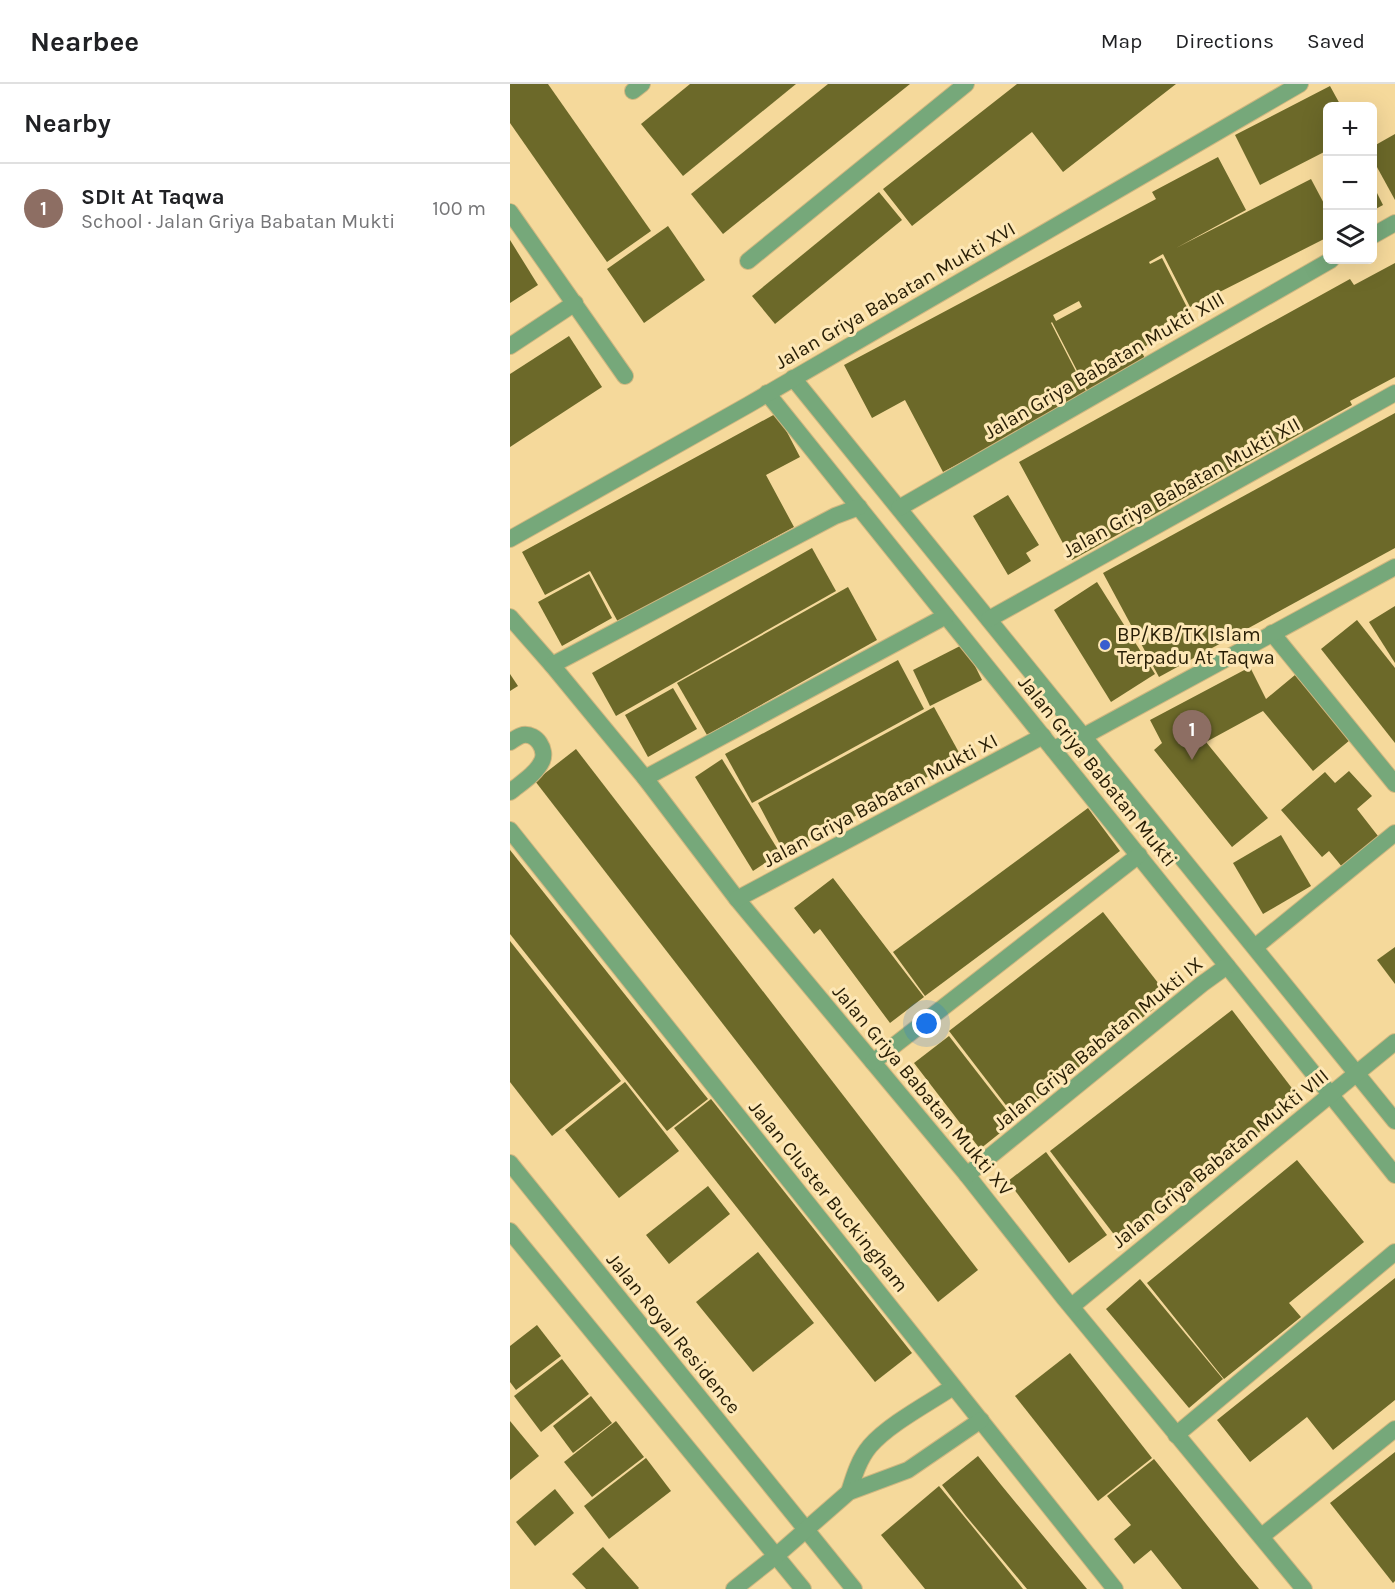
<!DOCTYPE html>
<meta charset="utf-8">
<style>
body{margin:0;font-family:Karla,sans-serif;background:#f2f2f2;color:#202124}
.controls{position:absolute;right:18px;top:18px;display:grid;overflow:hidden;border-radius:9px;box-shadow:0 6px 24px #0002}
.controls button{width:54px;height:54px;display:grid;place-items:center;padding:0;border:0;border-bottom:2px solid #e0e0e0;background:#fff;color:#202124;font:30px sans-serif}
.you{position:absolute;left:417px;top:940px;width:21px;height:21px;margin:-15px;border:4px solid #fff;border-radius:50%;background:#1a73e8;box-shadow:0 0 0 9px #1a73e833}
.badge{display:grid;place-items:center;width:39px;height:39px;border-radius:50%;background:#395dce;color:#fff;font-size:20px;font-weight:700}
.pin{position:absolute;translate:-50% -50px;filter:drop-shadow(0 2px 3px #0008)}
.pin::after{content:'';position:absolute;top:32px;width:21px;height:18px;background:inherit;clip-path:polygon(0 0,100% 0,50% 100%)}
.list{margin:0;padding:0;list-style:none}
h2{display:flex;justify-content:space-between;align-items:center;height:78px;margin:0;padding:0 24px;font-size:26px}
h2 small{font-size:20px;font-weight:400;color:#757577}
.list li{display:grid;grid-template-columns:39px 1fr auto;gap:18px;align-items:center;box-sizing:border-box;height:90px;padding:0 24px;border-top:2px solid #e0e0e0}
.list b{display:block;font-size:22px;white-space:nowrap}
.list p{margin:0;font-size:20px;white-space:nowrap;color:#757577}
.list em{font-size:20px;font-style:normal;color:#757577}
.icon{flex:none;width:33px;height:33px;fill:none;stroke:currentColor;stroke-width:2;stroke-linecap:round;stroke-linejoin:round}
.map{position:relative;flex:none;width:885px;height:1505px;overflow:hidden}
header{display:flex;align-items:center;gap:36px;box-sizing:border-box;height:84px;padding:0 30px;background:#fff;border-bottom:2px solid #e0e0e0}
header strong{font-size:28px}
nav{display:flex;gap:33px;margin-inline-start:auto;font-size:21px}
main{display:flex}
aside{flex:1;background:#fff}
.map>svg:first-child{display:block}
.building{fill:#6c6929;fill-rule:evenodd}
.lines{fill:none;stroke-linecap:round;stroke-linejoin:round}
.minor-casing{stroke:#d0b780;stroke-width:18}
.minor{stroke:#76a87a;stroke-width:16}
.poi-dot{fill:#395dce;stroke:#fde7b6;stroke-width:2}
.labels{text-anchor:middle;stroke-width:6;stroke-linejoin:round;paint-order:stroke}
.street-label{font-size:20px;fill:#271d04;stroke:#fde7b6}
.poi-label{font-size:20px;fill:#271d04;stroke:#fde7b6;text-anchor:start}
</style>
<header>
<strong>Nearbee</strong>
<nav><a>Map</a><a>Directions</a><a>Saved</a></nav>
</header>
<main>
<aside>
<h2>Nearby<small></small></h2>
<ul class="list">
<li><span class="badge" style="background:#8d6e63">1</span><div><b>SDIt At Taqwa</b><p>School · Jalan Griya Babatan Mukti</p></div><em>100 m</em></li>
</ul>
</aside>
<div class="map">
<svg width="885" height="1505" viewBox="0 0 885 1505">
<rect width="100%" height="100%" fill="#f5d99b"/>
<g class="building">
<polygon points="0,0 38,0 141,147 97,178 0,39"/>
<polygon points="180,0 286,0 173,92 131,40"/>
<polygon points="318,0 400,0 213,150 181,110"/>
<polygon points="507,0 666,0 553,88 522,48 402,142 373,105"/>
<polygon points="820,2 831,22 818,22 818,66 750,101 725,51"/>
<polygon points="885,50 885,116 862,74 862,63"/>
<path d="M708,73L736,126L666,164L801,95L818,127V153L680,223L653,170L639,178L640,180L652,174L684,237L630,265L637,278L578,308L542,238L541,239L578,311L433,388L395,316L362,334L334,281L646,115L642,108ZM569,217L572,223L546,237L543,231Z"/>
<polygon points="862,99 873,121 862,127"/>
<polygon points="369,108 392,136 265,240 242,212"/>
<polygon points="158,142 195,196 134,239 97,185"/>
<polygon points="0,156 28,201 0,219"/>
<polygon points="885,179 885,293 840,317 842,321 562,476 509,378 840,195 844,201"/>
<polygon points="59,252 92,303 0,363 0,290"/>
<polygon points="267,329 290,373 256,391 284,443 108,538 80,487 35,511 12,468"/>
<polygon points="885,329 885,464 649,593 593,489"/>
<polygon points="498,411 529,461 516,469 521,477 498,491 463,432"/>
<polygon points="302,464 326,507 106,632 82,589"/>
<polygon points="79,490 102,534 52,562 28,518"/>
<polygon points="587,498 645,590 601,618 544,526"/>
<polygon points="338,503 367,556 197,651 167,599"/>
<polygon points="885,522 885,579 859,538"/>
<polygon points="847,536 885,584 885,659 811,565"/>
<polygon points="454,560 472,596 420,622 403,586"/>
<polygon points="388,576 414,625 242,719 215,670"/>
<polygon points="740,583 756,615 785,591 840,656 803,687 753,627 696,658 758,734 722,763 644,666 652,659 640,636"/>
<polygon points="0,590 8,602 0,607"/>
<polygon points="163,604 187,645 138,673 115,631"/>
<polygon points="424,623 452,674 275,770 248,719"/>
<polygon points="66,665 468,1186 428,1218 25,697"/>
<polygon points="212,675 270,769 243,787 185,693"/>
<polygon points="839,687 862,712 847,725 868,752 833,784 819,767 812,773 771,726 815,688 825,699"/>
<polygon points="578,724 610,767 415,912 383,868"/>
<polygon points="771,751 801,802 753,830 723,779"/>
<polygon points="0,766 198,1015 157,1047 0,850"/>
<polygon points="323,794 414,913 380,939 310,845 304,850 284,824"/>
<polygon points="593,828 659,913 505,1033 439,947"/>
<polygon points="0,857 111,997 42,1052 0,998"/>
<polygon points="885,863 885,900 867,876"/>
<polygon points="722,926 791,1016 609,1157 540,1067"/>
<polygon points="439,952 505,1037 470,1065 404,979"/>
<polygon points="115,998 169,1067 109,1114 55,1046"/>
<polygon points="201,1015 402,1269 365,1298 164,1044"/>
<polygon points="536,1068 597,1151 559,1179 498,1097"/>
<polygon points="787,1076 854,1158 779,1219 791,1233 714,1295 637,1199"/>
<polygon points="198,1102 220,1130 159,1180 136,1151"/>
<polygon points="248,1168 304,1239 243,1288 186,1218"/>
<polygon points="885,1194 885,1316 823,1366 797,1333 740,1378 707,1336"/>
<polygon points="630,1195 713,1295 679,1324 596,1225"/>
<polygon points="27,1241 51,1272 6,1306 0,1298 0,1262"/>
<polygon points="560,1269 642,1374 588,1417 505,1312"/>
<polygon points="52,1275 79,1310 31,1348 4,1312"/>
<polygon points="81,1312 102,1339 63,1369 43,1342"/>
<polygon points="0,1337 29,1372 0,1396"/>
<polygon points="106,1337 134,1373 82,1413 54,1378"/>
<polygon points="885,1368 885,1497 883,1499 820,1419"/>
<polygon points="468,1372 492,1402 577,1505 517,1505 456,1432 432,1401"/>
<polygon points="136,1374 161,1407 99,1455 74,1422"/>
<polygon points="644,1375 729,1481 749,1505 672,1505 641,1466 624,1480 604,1455 621,1441 597,1412"/>
<polygon points="429,1402 462,1442 513,1505 415,1505 371,1451"/>
<polygon points="45,1405 64,1429 25,1462 6,1438"/>
<polygon points="93,1463 129,1504 128,1505 76,1505 62,1490"/>
</g>
<g class="lines">
<g class="minor-casing">
<g id="minor">
<polyline points="123,7 132,0"/>
<polyline points="0,128 115,292"/>
<polyline points="862,152 885,139"/>
<polyline points="238,177 456,0"/>
<polyline points="0,262 65,219"/>
<polyline points="283,294 885,1037"/>
<polyline points="257,309 885,1091"/>
<polyline points="389,424 821,176"/>
<polyline points="0,455 238,321 790,0"/>
<polyline points="0,533 42,581 135,694 227,815 457,1091 554,1214 794,1505"/>
<polyline points="479,535 885,309"/>
<polyline points="762,549 885,700"/>
<polyline points="42,581 325,432 349,423"/>
<path d="M0,658C3,656 9,652 13,651C27,649 37,666 32,677C26,690 11,699 0,708"/>
<polyline points="543,665 574,652 885,483"/>
<polyline points="135,694 436,532"/>
<polyline points="0,746 605,1505"/>
<polyline points="227,815 533,652"/>
<polyline points="745,863 885,749"/>
<polyline points="363,978 629,771"/>
<polyline points="0,1079 344,1505"/>
<polyline points="457,1091 692,900 717,882"/>
<polyline points="0,1147 293,1505"/>
<polyline points="562,1222 885,958"/>
<polyline points="666,1351 885,1168"/>
<path d="M339,1408C344,1392 349,1375 360,1362C379,1340 419,1319 443,1303"/>
<polyline points="752,1452 885,1345"/>
<polyline points="224,1505 267,1471 339,1408 398,1386 471,1336"/>
</g>
</g>
<use href="#minor" class="minor"/>
</g>
<circle class="poi-dot" cx="595" cy="561" r="6"/>
<g class="labels">
<g class="street-label">
<text transform="translate(385 211) rotate(-30)" y="7">Jalan Griya Babatan Mukti XVI</text>
<text transform="translate(594 281) rotate(-30)" y="7">Jalan Griya Babatan Mukti XIII</text>
<text transform="translate(671 403) rotate(-29)" y="7">Jalan Griya Babatan Mukti XII</text>
<text transform="translate(588 687) rotate(51)" y="7">Jalan Griya Babatan Mukti</text>
<text transform="translate(370 716) rotate(-28)" y="7">Jalan Griya Babatan Mukti XI</text>
<text transform="translate(588 959) rotate(-39)" y="7">Jalan Griya Babatan Mukti IX</text>
<text transform="translate(413 1006) rotate(50)" y="7">Jalan Griya Babatan Mukti XV</text>
<text transform="translate(710 1074) rotate(-39)" y="7">Jalan Griya Babatan Mukti VIII</text>
<text transform="translate(319 1112) rotate(51)" y="7">Jalan Cluster Buckingham</text>
<text transform="translate(164 1249) rotate(51)" y="7">Jalan Royal Residence</text>
</g>
<g class="poi-label">
<text x="607" y="557">BP/KB/TK Islam<tspan x="607" dy="23">Terpadu At Taqwa</tspan></text>
</g>
</g>
</svg>
<div class="controls">
<button>+</button>
<button>−</button>
<button><svg class="icon" aria-label="layers" viewBox="0 0 24 24"><path d="M12 4l9 5-9 5-9-5zM3 14l9 5 9-5"/></svg></button>
</div>
<div class="you"></div>
<div class="pin badge" style="left:682px;top:676px;background:#8d6e63">1</div>
</div>
</main>
